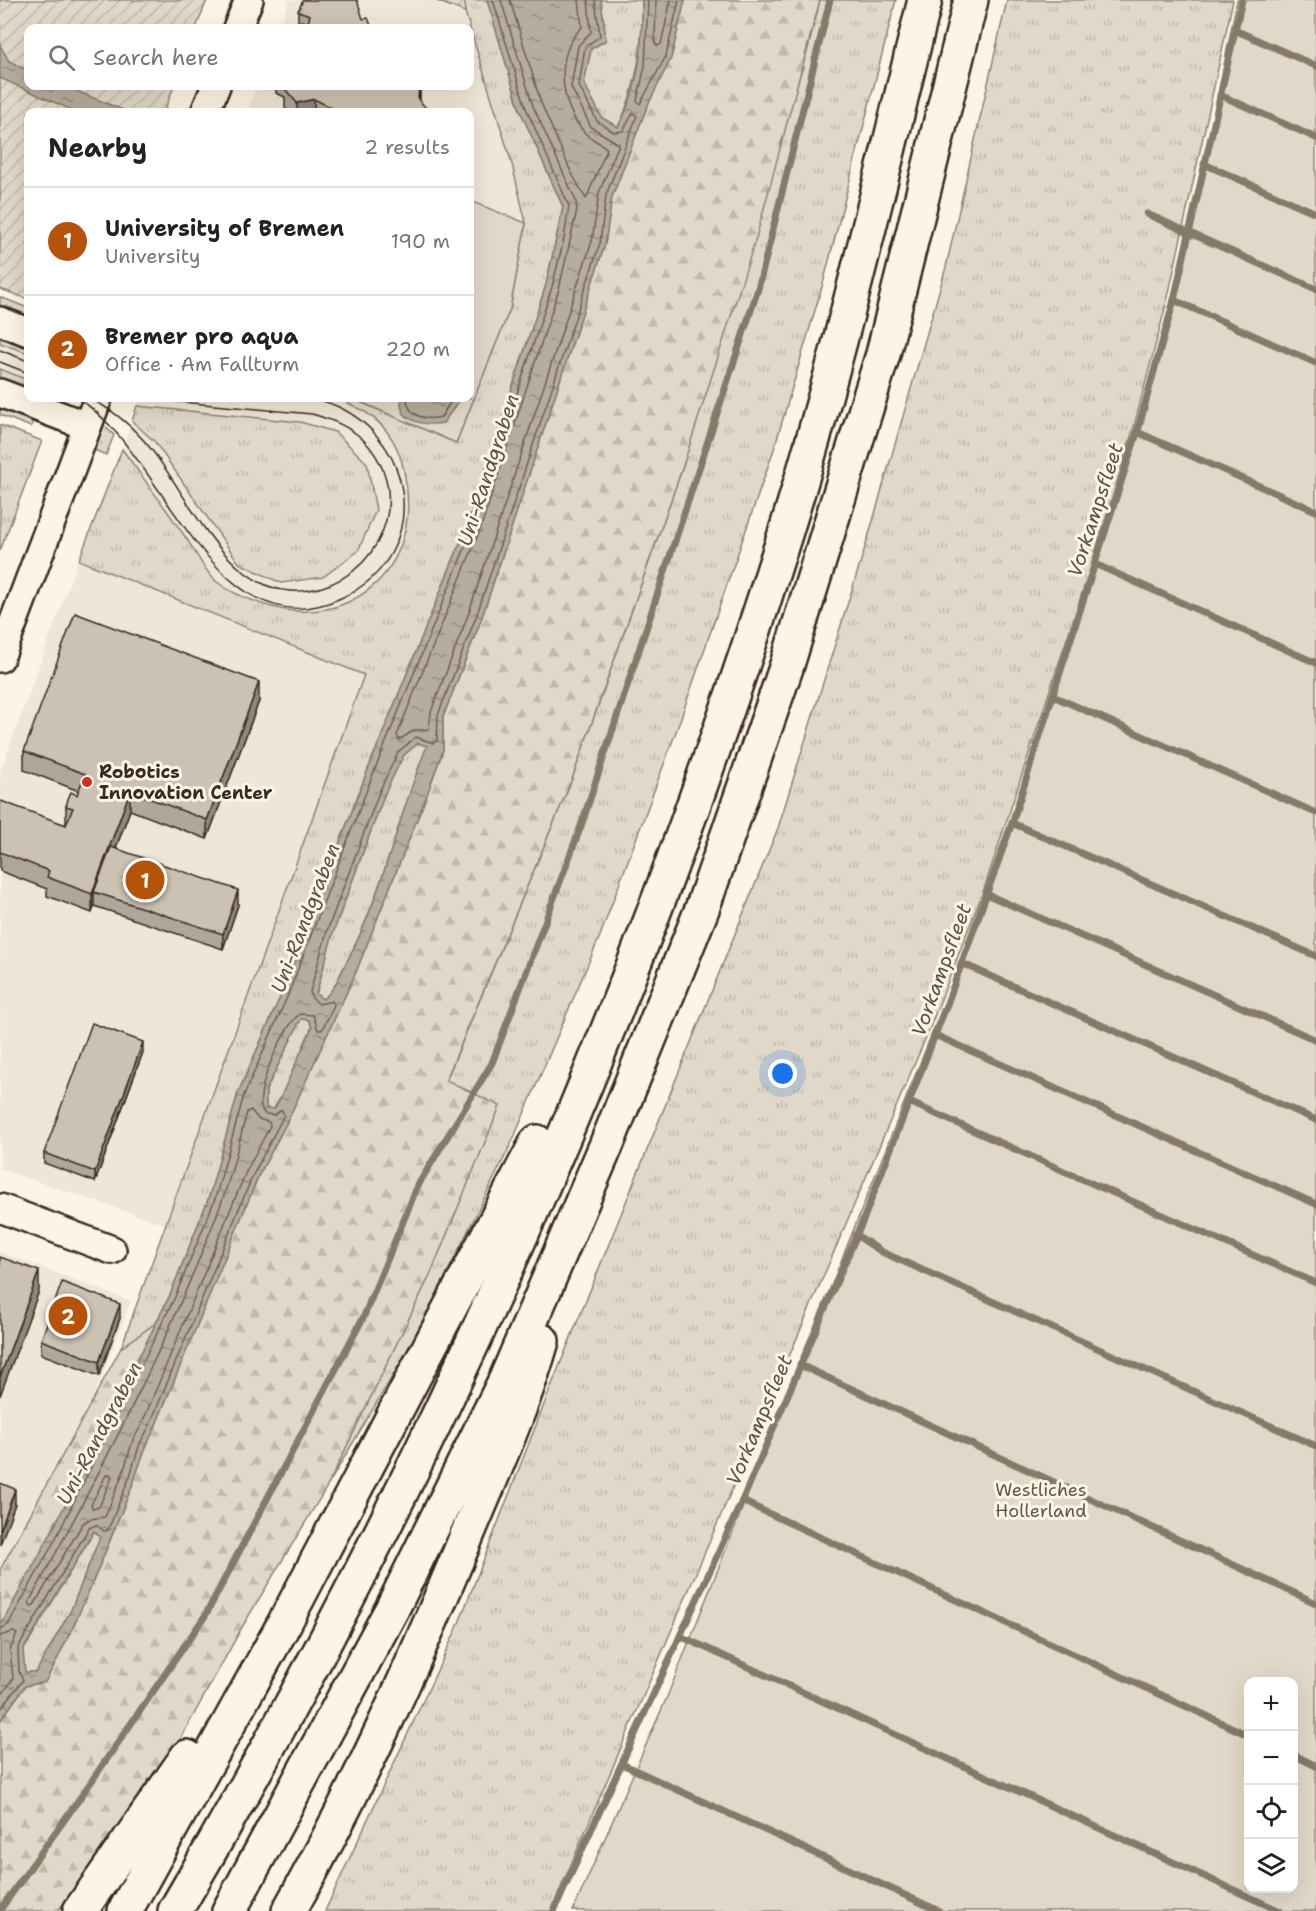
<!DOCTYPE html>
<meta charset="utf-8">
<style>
body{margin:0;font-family:"Shantell Sans",sans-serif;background:#f2f2f2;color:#222}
.controls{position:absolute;right:18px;bottom:18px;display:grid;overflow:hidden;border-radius:12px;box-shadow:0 6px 24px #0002}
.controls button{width:54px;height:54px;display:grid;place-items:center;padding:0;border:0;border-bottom:2px solid #e0e0e0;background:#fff;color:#222;font:30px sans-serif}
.you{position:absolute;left:783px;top:1074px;width:21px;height:21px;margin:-15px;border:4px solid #fff;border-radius:50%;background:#1a73e8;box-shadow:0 0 0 9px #1a73e833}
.badge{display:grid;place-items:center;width:39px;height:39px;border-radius:50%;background:#b45309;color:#fff;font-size:20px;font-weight:700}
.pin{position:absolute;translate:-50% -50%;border:3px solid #fff;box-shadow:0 2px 6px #0006}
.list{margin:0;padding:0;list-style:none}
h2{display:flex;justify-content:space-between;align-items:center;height:78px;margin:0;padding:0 24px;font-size:26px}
h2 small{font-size:20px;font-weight:400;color:#767676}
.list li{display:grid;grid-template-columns:39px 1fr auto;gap:18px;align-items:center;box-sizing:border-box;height:108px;padding:0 24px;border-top:2px solid #e0e0e0}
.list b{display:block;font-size:22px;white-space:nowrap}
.list p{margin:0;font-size:20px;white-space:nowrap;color:#767676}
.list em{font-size:20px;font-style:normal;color:#767676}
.icon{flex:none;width:33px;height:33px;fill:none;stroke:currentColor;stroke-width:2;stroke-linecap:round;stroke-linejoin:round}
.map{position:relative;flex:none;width:1316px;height:1911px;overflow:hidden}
.search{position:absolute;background:#fff;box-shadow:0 6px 24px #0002;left:24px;top:24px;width:450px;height:66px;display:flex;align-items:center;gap:15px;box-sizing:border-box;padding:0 21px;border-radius:12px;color:#767676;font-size:22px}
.panel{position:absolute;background:#fff;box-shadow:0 6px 24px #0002;left:24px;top:108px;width:450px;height:294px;border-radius:12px}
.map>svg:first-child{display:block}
.built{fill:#eee6d6}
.grass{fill:url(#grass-tufts);stroke:#8e8173;stroke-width:1.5}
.forest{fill:url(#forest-firs);stroke:#8e8173;stroke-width:1.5}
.park{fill:#e0d8c8;stroke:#8e8173;stroke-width:1.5;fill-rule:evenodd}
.garden{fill:url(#garden-furrows);stroke:#8e8173;stroke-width:1.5}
.water{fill:url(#water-ripples);stroke:#85796b;stroke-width:1.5;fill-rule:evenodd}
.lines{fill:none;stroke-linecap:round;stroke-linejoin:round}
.shore{stroke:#6d5e51;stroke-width:1.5}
.stream{stroke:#85796b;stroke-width:7}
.minor-casing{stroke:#3b2a1e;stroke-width:32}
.highway-casing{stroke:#3b2a1e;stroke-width:38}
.minor{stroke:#fcf5e5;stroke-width:27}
.highway{stroke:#fcf5e5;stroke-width:33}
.tram{stroke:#3b2a1e;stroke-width:1.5}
.wall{fill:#afa79a;stroke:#3b2a1e;stroke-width:1.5}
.shaded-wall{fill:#8f887d;stroke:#3b2a1e;stroke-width:1.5}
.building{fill:#ccc2b3;stroke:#3b2a1e;stroke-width:1.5}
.poi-dot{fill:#c8321e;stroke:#fcf5e5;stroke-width:2}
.labels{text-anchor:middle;stroke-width:6;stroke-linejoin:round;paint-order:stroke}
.poi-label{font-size:18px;font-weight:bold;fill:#3b2a1e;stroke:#fcf5e5;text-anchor:start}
.park-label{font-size:18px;fill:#645648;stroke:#fcf5e5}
.water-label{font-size:20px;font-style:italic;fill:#605144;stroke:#fcf5e5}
</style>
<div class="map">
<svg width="1316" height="1911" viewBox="0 0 1316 1911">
<defs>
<pattern id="grass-tufts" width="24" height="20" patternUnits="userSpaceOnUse" patternTransform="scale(1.5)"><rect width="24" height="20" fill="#e0d8c8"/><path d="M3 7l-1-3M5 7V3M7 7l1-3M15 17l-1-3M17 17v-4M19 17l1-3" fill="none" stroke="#c1baab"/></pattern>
<pattern id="forest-firs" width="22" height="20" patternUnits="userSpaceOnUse" patternTransform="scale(1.5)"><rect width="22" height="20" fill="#e0d8c8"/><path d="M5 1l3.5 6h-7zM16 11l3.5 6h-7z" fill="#c1baab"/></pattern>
<pattern id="garden-furrows" width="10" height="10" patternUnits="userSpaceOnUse" patternTransform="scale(1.5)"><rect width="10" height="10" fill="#e0d8c8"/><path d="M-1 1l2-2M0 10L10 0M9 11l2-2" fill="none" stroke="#c1baab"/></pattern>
<pattern id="water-ripples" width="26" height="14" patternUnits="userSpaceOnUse" patternTransform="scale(1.5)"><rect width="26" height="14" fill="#b7ad9e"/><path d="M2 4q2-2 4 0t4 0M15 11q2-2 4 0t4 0" fill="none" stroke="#968d80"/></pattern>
</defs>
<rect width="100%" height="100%" fill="#fcf5e5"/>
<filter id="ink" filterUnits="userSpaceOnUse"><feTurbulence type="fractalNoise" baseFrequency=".0167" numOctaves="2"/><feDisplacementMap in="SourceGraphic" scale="12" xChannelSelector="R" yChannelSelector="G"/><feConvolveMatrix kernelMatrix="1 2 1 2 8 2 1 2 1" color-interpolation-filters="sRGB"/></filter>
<g filter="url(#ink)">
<g class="built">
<polygon points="289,0 465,0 465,12 512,164 526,223 470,201 470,112 247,112 257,86 470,86 470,28 279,28"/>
<polygon points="0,343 28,353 28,380 0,369"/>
<polygon points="140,398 336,398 366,411 388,432 403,461 410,507 402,548 377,585 356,600 330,609 285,612 238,596 216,581 122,449 132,421 155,442 367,463 335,432 300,422 137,406"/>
<polygon points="78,560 364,675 166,1225 0,1169 0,772"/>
<polygon points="0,1252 131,1301 99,1384 46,1489 0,1570"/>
</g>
<g class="grass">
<path d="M435,0H487L520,110L563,207L546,285L467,526L365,777L282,993L238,1093L209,1197L170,1295L156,1323L121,1348L364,675L79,560L122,449C143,478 165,507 186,538C195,551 205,572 217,582C231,593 246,598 262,604C346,633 420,572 406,484C404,466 399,448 388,433C375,415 356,406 336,398H351L456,443L510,309L526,223L512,164L465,12Z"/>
<path d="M601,0H642C643,45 638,86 618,127L602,118L584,83L591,49L606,40Z"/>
<polygon points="820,0 896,0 824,280 774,449 677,729 600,936 512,1142 415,1338 328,1485 430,1275 499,1106 446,1081 572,779 683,466 809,45"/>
<polygon points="1007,0 1233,0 1168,297 1133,430 1092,563 983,892 927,1035 551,1911 325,1911 457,1628 552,1384 778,828 868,538 946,267"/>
<polygon points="0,297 28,308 28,315 0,305"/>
<polygon points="0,329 28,339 28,353 0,343"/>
<polygon points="0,369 28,380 28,393 0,383"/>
<polygon points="137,406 300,422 335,432 367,463 376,510 358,551 323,577 281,583 239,563 155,442 132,421"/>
<polygon points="19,407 35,414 31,427 0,415 0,409 16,414"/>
<polygon points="102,424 114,435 106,455 92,449"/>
<polygon points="0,425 42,441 0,551"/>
<path d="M418,743L428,746C397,817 383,896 345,965C339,977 334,991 323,999L316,994L333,933L385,793L403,756Z"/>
<polygon points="301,1019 309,1020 312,1027 280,1099 274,1109 266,1108 266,1090"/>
<polygon points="95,1530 100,1537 71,1610 36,1672 24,1672 23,1651"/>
</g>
<g class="forest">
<path d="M685,0H820L756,238L683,466L572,779L446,1080L500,1106L430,1275L328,1485L245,1622L172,1754L58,1911H0V1721L25,1686L45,1682C78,1622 102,1559 128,1496C137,1475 142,1452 153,1432L258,1177L286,1124L356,972L426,797L443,750V717L481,620L605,244L612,197L646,109L671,58Z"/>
<polygon points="156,1323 49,1537 0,1627 0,1570 121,1348"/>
</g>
<g class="park">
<path d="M1237,0H1316V1911H573L667,1697L976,923L1142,427L1189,239ZM1248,1682H1294V1888H1248Z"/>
<polygon points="470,201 526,223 510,309 456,443 351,398 470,398"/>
</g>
<g class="garden">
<polygon points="0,0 207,0 196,28 28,28 28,86 174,86 164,112 28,112 28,299 0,289"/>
<polygon points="435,0 465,0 465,12"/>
</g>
<g class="water">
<path d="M487,0H601L606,40L591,49L584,83L602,118L618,127C640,88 643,44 642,0H685L671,58L646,109L612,197L605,244L481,620L443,717V750L426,797L356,972L286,1124L258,1177L153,1432C142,1452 137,1475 128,1496C102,1559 78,1623 45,1682L25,1686L0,1721V1627L49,1537L170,1295L209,1197L238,1093L282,993L365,777L467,526L546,285L563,207L520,110ZM418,743L427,746C397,818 383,896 345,965C339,977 334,991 323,999L316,994L333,933L385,793L403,756ZM301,1019L309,1020L312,1027L280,1099L274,1109L266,1108V1090ZM94,1531L100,1537L71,1610L36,1672H25L23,1650Z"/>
<polygon points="0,45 9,61 28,71 28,86 64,86 128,112 76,112 0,78"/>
<path d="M402,398H459V401L443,423C426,426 396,422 402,398Z"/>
</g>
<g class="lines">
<g class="shore">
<polyline points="501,0 533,106 576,201 577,210 559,289 480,530 397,735 399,740 413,731 429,729 431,712 468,615 592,241 599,193 619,144 591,127 571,87 578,46 591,32 588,0"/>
<path d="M510,0L541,103L571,172L586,199L607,149C601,142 591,140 585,133C559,104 554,55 582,27L579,0"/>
<polyline points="648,0 645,66 637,101 640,104 666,56 679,0"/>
<polyline points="656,0 655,43 658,46 661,44 671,0"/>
<path d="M407,398C407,416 425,421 441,417L453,398"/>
<path d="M251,1110L258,1119L269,1122L270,1126L246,1172L141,1426L133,1440L123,1473L105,1517L90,1519L83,1523L34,1605L31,1606L29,1602C100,1474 169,1341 221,1204C232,1174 239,1142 247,1112Z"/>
<polygon points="110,1474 112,1477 99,1507 93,1509 91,1505 106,1475"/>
<polyline points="0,1629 8,1625 55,1540 175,1297 215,1199 244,1095 288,995 371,779 473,528 552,287 564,239 569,206 526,108 493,0"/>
<polyline points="0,1636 13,1632 17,1634 10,1650 13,1679 0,1697"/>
<path d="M0,1710L23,1680L19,1672L18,1648L89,1528L96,1525L104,1531L108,1530L130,1476L140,1443L148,1429L253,1175L284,1115L282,1110L274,1115L265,1114C248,1101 285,1023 300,1014L313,1015L318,1030H322L334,1005L332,1001L319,1004L312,998L310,992L327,931L380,790L398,752L416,737L433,743L437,741L438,715L476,617L600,243L606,195L637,116L633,113L623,131L614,132L597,121L579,86L585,47L600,36L595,0"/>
</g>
<g class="stream">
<polyline points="1235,30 1316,66"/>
<polyline points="1220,95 1316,138"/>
<polyline points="1204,164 1316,213"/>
<polyline points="1147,214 1316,289"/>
<polyline points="1174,300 1316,363"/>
<polyline points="1137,432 1316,511"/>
<polyline points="1095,564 1316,663"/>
<polyline points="1053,696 1316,813"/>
<polyline points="1012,823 1316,956"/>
<polyline points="986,894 1316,1040"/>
<polyline points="961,963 1316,1120"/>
<polyline points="935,1035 1316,1204"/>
<polyline points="909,1102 1316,1283"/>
<polyline points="856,1235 882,1252 1316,1446"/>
<polyline points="800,1365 1316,1603"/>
<polyline points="742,1501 1248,1735"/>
<polyline points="680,1636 1280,1911"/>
<polyline points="1294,1755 1316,1766"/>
<polyline points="622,1764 939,1911"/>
<polyline points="0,1910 82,1795 205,1616 364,1316 418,1185 492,1063 581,826 758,289 830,0"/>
<polyline points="554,1911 742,1501 864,1218 947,1004 1012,823 1137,432 1174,300 1242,0"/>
</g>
<g class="minor-casing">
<g id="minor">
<polyline points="237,28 249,0"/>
<polyline points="205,112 216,86"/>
<polyline points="0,321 28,332"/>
<polyline points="0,393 87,426"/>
<polyline points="0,658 98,398"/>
<polyline points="0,1208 112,1250"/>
</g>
</g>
<g class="highway-casing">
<g id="highway">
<polyline points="80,1911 187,1757"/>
<polyline points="125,1911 284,1624 537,1142"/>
<path d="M175,1911C430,1477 635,1012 786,531C840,356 881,178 925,0"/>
<polyline points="229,1911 392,1609 506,1379 606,1146 702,909 787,665 883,354 971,0"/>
<path d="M289,1911C356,1793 411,1670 463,1545C491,1477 522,1411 542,1341"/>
</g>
</g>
<use href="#minor" class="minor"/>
<use href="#highway" class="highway"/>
<g class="tram">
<polyline points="0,350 28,361"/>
<polyline points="0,362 28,373"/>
<path d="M77,398C163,448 213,657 341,598C440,553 414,419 311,398"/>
<path d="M88,398C113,409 134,428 151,449C188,495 225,587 290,591C368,595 419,506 368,445C354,428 333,420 312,414L137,398"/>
</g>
</g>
<g class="wall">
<polygon points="298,11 363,19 372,28 298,28"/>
<polygon points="276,86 420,86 420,101 426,112 289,112 285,108 285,97 276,93"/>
<polygon points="259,701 207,839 130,810 116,848 238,905 223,949 94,906 92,913 47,896 47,889 0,871 0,804 66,825 66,806 77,795 79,791 24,770 24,751"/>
<polygon points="143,1052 95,1182 44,1163 44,1153"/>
<polygon points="120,1318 99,1376 41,1354 41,1340"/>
</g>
<g class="shaded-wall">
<polygon points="419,86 420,100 418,112 418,99"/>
<polygon points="314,99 314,112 297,112 297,103"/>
<polygon points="259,682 259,701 207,839 207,820"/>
<polygon points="130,791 130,810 99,894 94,892 94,906 92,913 92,894"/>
<polygon points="238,890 238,905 223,949 223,934"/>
<polygon points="143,1042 143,1052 95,1182 95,1172"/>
<polygon points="39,1271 39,1291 0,1396 0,1377"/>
<polygon points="120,1304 120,1318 99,1376 99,1362"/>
<polygon points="15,1489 15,1504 0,1545 0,1531"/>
</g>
<g class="building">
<polygon points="303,0 357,0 363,19 368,18 372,28 300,28 301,21 308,23 310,15 298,11"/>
<polygon points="286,86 419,86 418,99 426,108 424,112 340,112 314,99 297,103 285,89"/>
<polygon points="75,613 259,682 207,820 130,791 92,894 47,877 49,871 0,852 0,804 1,801 66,825 73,808 66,806 68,799 71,792 77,795 85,774 24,751"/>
<polygon points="111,847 238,890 223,934 94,892"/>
<polygon points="92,1023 143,1042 95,1172 44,1153"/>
<polygon points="0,1257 39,1271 0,1377"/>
<polygon points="62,1282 120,1304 99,1362 41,1340"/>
<polygon points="0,1483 15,1489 0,1531"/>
</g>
</g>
<circle class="poi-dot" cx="87" cy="782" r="6"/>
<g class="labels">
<g class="poi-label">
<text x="99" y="778">Robotics<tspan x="99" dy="21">Innovation Center</tspan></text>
</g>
<g class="park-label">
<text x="1041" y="1496">Westliches<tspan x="1041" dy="21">Hollerland</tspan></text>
</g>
<g class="water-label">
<text transform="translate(488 470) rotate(-72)" y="7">Uni-Randgraben</text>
<text transform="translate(1095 510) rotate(-72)" y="7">Vorkampsfleet</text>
<text transform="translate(305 918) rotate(-69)" y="7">Uni-Randgraben</text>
<text transform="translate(941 970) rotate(-70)" y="7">Vorkampsfleet</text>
<text transform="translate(759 1420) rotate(-67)" y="7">Vorkampsfleet</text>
<text transform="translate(99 1433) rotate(-62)" y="7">Uni-Randgraben</text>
</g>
</g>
</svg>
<div class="controls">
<button>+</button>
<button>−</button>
<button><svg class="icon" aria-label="locate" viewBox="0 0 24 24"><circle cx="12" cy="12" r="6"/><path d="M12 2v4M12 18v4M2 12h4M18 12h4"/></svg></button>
<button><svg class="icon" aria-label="layers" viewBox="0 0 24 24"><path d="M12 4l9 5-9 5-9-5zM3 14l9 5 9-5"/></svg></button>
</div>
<div class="you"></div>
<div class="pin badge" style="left:145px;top:880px">1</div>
<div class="pin badge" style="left:68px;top:1316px">2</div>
<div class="search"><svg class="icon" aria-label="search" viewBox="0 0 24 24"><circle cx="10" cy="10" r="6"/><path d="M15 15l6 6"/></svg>Search here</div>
<section class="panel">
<h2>Nearby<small>2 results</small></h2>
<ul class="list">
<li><span class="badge">1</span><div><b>University of Bremen</b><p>University</p></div><em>190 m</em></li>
<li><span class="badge">2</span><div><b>Bremer pro aqua</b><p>Office · Am Fallturm</p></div><em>220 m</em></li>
</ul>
</section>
</div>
